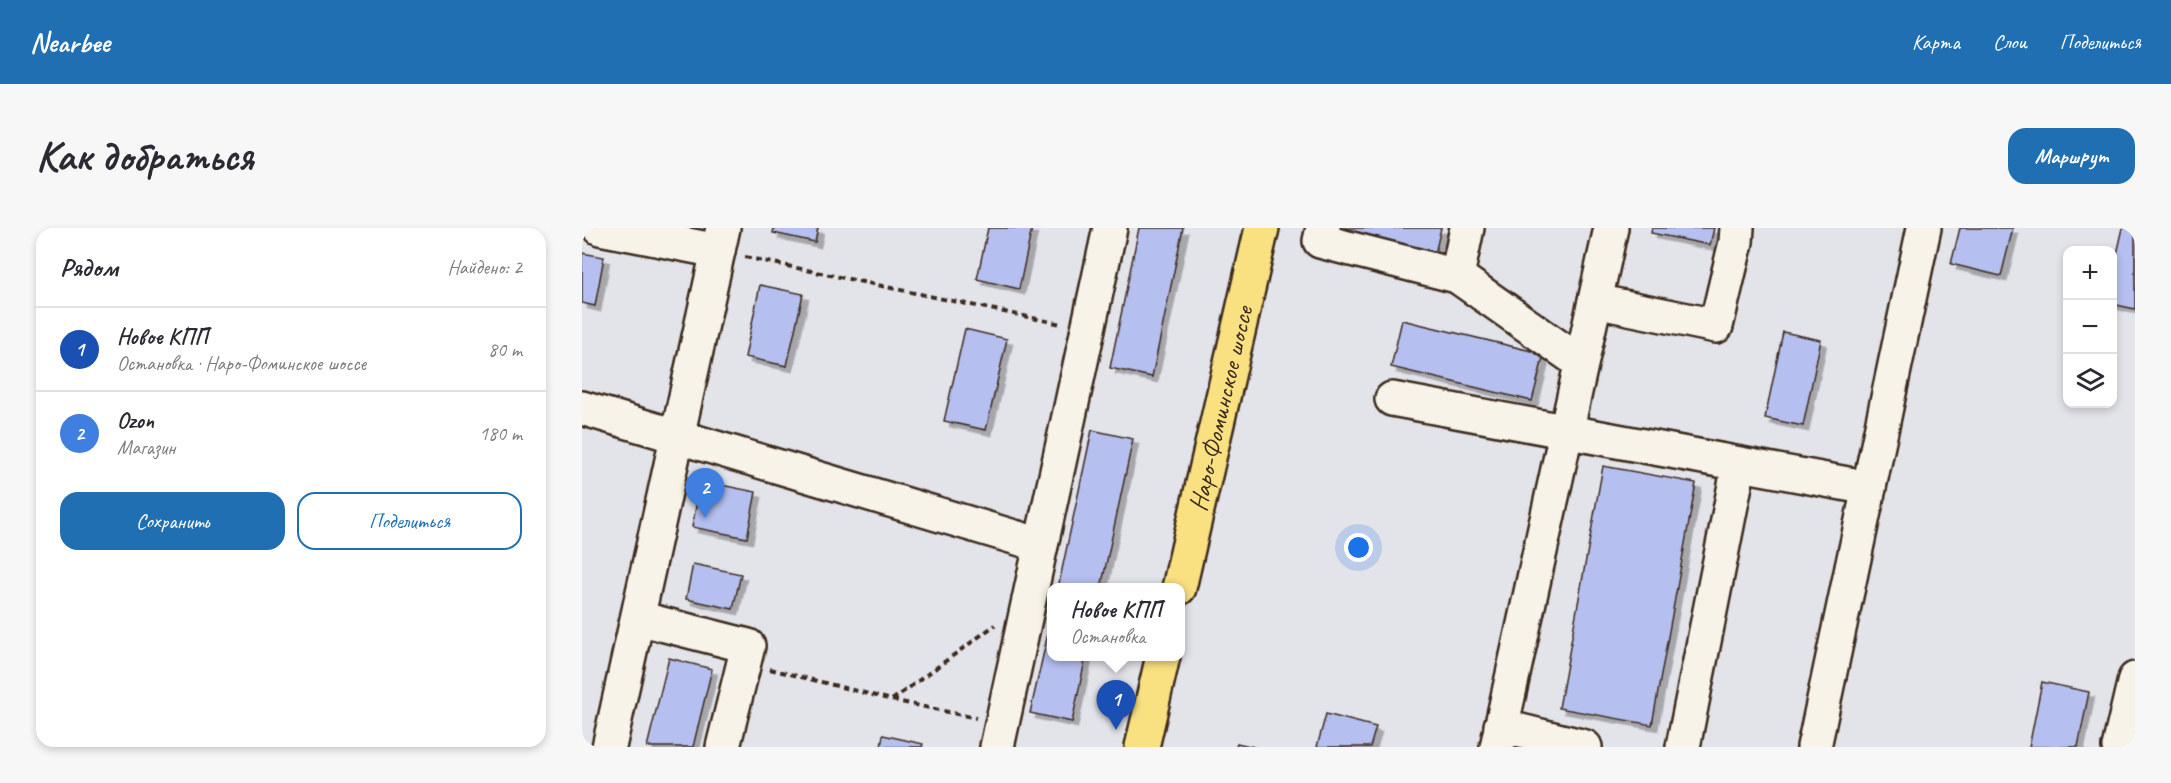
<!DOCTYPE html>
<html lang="ru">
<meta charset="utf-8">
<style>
body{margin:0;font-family:Caveat,sans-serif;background:#f7f7f7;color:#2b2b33}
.controls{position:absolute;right:18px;top:18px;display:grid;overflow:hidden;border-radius:12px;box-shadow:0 3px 9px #0003}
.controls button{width:54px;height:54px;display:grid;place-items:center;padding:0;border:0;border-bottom:2px solid #e1e1e2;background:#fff;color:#2b2b33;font:30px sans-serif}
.you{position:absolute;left:777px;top:320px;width:21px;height:21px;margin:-15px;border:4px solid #fff;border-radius:50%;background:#1a73e8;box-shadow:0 0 0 9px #1a73e833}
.badge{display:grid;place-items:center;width:39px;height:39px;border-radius:50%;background:#1f6fb2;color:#fff;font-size:20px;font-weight:700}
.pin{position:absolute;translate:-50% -50px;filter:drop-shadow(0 2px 3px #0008)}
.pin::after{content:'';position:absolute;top:32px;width:21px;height:18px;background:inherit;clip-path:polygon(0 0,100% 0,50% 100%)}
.popup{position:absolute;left:465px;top:355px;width:138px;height:78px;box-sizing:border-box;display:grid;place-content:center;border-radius:12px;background:#fff;filter:drop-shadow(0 2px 4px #0005);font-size:20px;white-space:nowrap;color:#7c7c81}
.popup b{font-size:22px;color:#2b2b33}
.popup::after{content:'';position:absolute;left:50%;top:100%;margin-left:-12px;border:12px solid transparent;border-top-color:#fff}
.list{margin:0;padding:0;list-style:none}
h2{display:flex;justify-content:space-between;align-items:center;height:78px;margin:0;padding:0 24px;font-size:26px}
h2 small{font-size:20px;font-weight:400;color:#7c7c81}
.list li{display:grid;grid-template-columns:39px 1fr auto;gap:18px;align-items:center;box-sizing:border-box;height:84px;padding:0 24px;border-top:2px solid #e1e1e2}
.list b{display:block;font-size:22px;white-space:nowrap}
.list p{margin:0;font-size:20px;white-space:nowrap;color:#7c7c81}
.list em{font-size:20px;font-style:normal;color:#7c7c81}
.actions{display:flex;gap:12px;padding:18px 24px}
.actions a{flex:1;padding:14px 0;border:2px solid #1f6fb2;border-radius:18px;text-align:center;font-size:21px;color:#1f6fb2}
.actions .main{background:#1f6fb2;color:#fff}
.icon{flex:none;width:33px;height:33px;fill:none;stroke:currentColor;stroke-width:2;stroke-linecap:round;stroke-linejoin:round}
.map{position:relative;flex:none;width:1553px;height:519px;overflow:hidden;border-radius:18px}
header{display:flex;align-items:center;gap:36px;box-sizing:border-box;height:84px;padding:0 30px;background:#1f6fb2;color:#fff}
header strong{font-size:28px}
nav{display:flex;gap:33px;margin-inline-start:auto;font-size:21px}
.intro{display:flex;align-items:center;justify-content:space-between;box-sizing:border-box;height:144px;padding:0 36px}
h1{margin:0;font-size:42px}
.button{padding:15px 27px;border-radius:18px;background:#1f6fb2;color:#fff;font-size:21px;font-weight:700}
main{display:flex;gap:36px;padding:0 36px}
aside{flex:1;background:#fff;border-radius:18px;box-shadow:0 3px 9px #0003}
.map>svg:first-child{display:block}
.building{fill:#b5bff0;stroke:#3b2a1e;stroke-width:1.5;filter:url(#shadow)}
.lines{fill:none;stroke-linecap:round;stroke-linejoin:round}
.minor-casing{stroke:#3b2a1e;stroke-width:38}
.major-casing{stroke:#3b2a1e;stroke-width:38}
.path{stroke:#3b2a1e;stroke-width:4;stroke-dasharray:6 4.5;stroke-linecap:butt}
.minor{stroke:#f7f3e8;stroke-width:33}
.major{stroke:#f9e181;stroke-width:33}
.labels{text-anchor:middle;stroke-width:4.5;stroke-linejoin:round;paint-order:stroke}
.street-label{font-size:26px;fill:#3b2a1e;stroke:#f7f3e8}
</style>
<header>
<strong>Nearbee</strong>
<nav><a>Карта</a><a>Слои</a><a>Поделиться</a></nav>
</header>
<div class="intro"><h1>Как добраться</h1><a class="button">Маршрут</a></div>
<main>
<aside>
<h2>Рядом<small>Найдено: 2</small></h2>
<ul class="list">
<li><span class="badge" style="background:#1a4fb4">1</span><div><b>Новое КПП</b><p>Остановка · Наро-Фоминское шоссе</p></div><em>80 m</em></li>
<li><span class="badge" style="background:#3f7fe0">2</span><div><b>Ozon</b><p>Магазин</p></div><em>180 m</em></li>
</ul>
<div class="actions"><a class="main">Сохранить</a><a>Поделиться</a></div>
</aside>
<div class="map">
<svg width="1553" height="519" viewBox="0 0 1553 519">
<defs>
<filter id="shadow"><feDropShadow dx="5.5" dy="5.5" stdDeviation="0" flood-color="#0004"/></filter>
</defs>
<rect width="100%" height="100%" fill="#e3e3ea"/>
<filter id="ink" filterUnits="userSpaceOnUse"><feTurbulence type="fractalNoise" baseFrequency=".0167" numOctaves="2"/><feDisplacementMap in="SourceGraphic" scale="12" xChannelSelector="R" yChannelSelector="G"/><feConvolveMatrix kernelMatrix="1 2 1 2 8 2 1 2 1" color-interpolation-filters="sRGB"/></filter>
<g filter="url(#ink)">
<g class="building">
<polygon points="192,0 236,0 233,14 191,5"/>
<polygon points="406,0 450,0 437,61 395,51"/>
<polygon points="557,0 601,0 570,149 528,140"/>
<polygon points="762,0 859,0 853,26 760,6"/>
<polygon points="1070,0 1132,0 1128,17 1069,5"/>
<polygon points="1378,0 1431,0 1419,48 1369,36"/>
<polygon points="1541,0 1553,0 1553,81 1530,76 1530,48"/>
<polygon points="0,25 22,29 13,78 0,75"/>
<polygon points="178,57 221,66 205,138 163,129"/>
<polygon points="820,92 962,126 950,173 809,139"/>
<polygon points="383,101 425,111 404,202 362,193"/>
<polygon points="1201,104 1239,112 1221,198 1183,190"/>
<polygon points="510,202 551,211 519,360 476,360"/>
<polygon points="1021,238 1114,255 1070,497 977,480"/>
<polygon points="119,253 174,264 165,310 110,299"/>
<polygon points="111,336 159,346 151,381 104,371"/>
<polygon points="470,388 470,428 504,428 490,494 448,485"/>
<polygon points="87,430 130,441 111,519 65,519"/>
<polygon points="1460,454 1507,464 1496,519 1447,519"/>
<polygon points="744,486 794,499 788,519 735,519"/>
<polygon points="301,507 341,516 340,519 299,519"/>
<polygon points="655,515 672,519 654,519"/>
</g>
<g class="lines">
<g class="minor-casing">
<g id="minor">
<polyline points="18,0 136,23"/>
<polyline points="741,0 738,13 875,48 999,135"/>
<polyline points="875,48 885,0"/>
<polyline points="1013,73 1134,98 1154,14 1155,0"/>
<polyline points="810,171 1287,260"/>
<polyline points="0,180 459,317"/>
<polyline points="56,390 166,418 141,519"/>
<polyline points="919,498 1003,519"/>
<polyline points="27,519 141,0"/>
<polyline points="415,519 528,0"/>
<polyline points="915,519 1029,0"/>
<polyline points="1101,519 1157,237"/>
<polyline points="1232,519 1342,0"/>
<polyline points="1537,519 1553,451"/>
</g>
</g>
<g class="major-casing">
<g id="major">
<path id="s1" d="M597,360L680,0"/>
<polyline points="560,519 581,428"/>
</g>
</g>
<g class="path">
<polyline points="163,29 479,96"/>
<polyline points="188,441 310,472 413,397"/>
<polyline points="310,472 394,490"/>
</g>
<use href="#minor" class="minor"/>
<use href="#major" class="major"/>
</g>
</g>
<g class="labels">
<g class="street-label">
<text dy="9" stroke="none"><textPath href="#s1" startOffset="184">Наро-Фоминское шоссе</textPath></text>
</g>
</g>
</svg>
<div class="controls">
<button>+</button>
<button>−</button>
<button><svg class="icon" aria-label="layers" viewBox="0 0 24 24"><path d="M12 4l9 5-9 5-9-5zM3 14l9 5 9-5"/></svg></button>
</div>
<div class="you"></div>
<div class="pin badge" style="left:534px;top:502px;background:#1a4fb4">1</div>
<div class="popup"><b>Новое КПП</b>Остановка</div>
<div class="pin badge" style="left:123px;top:290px;background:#3f7fe0">2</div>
</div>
</main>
